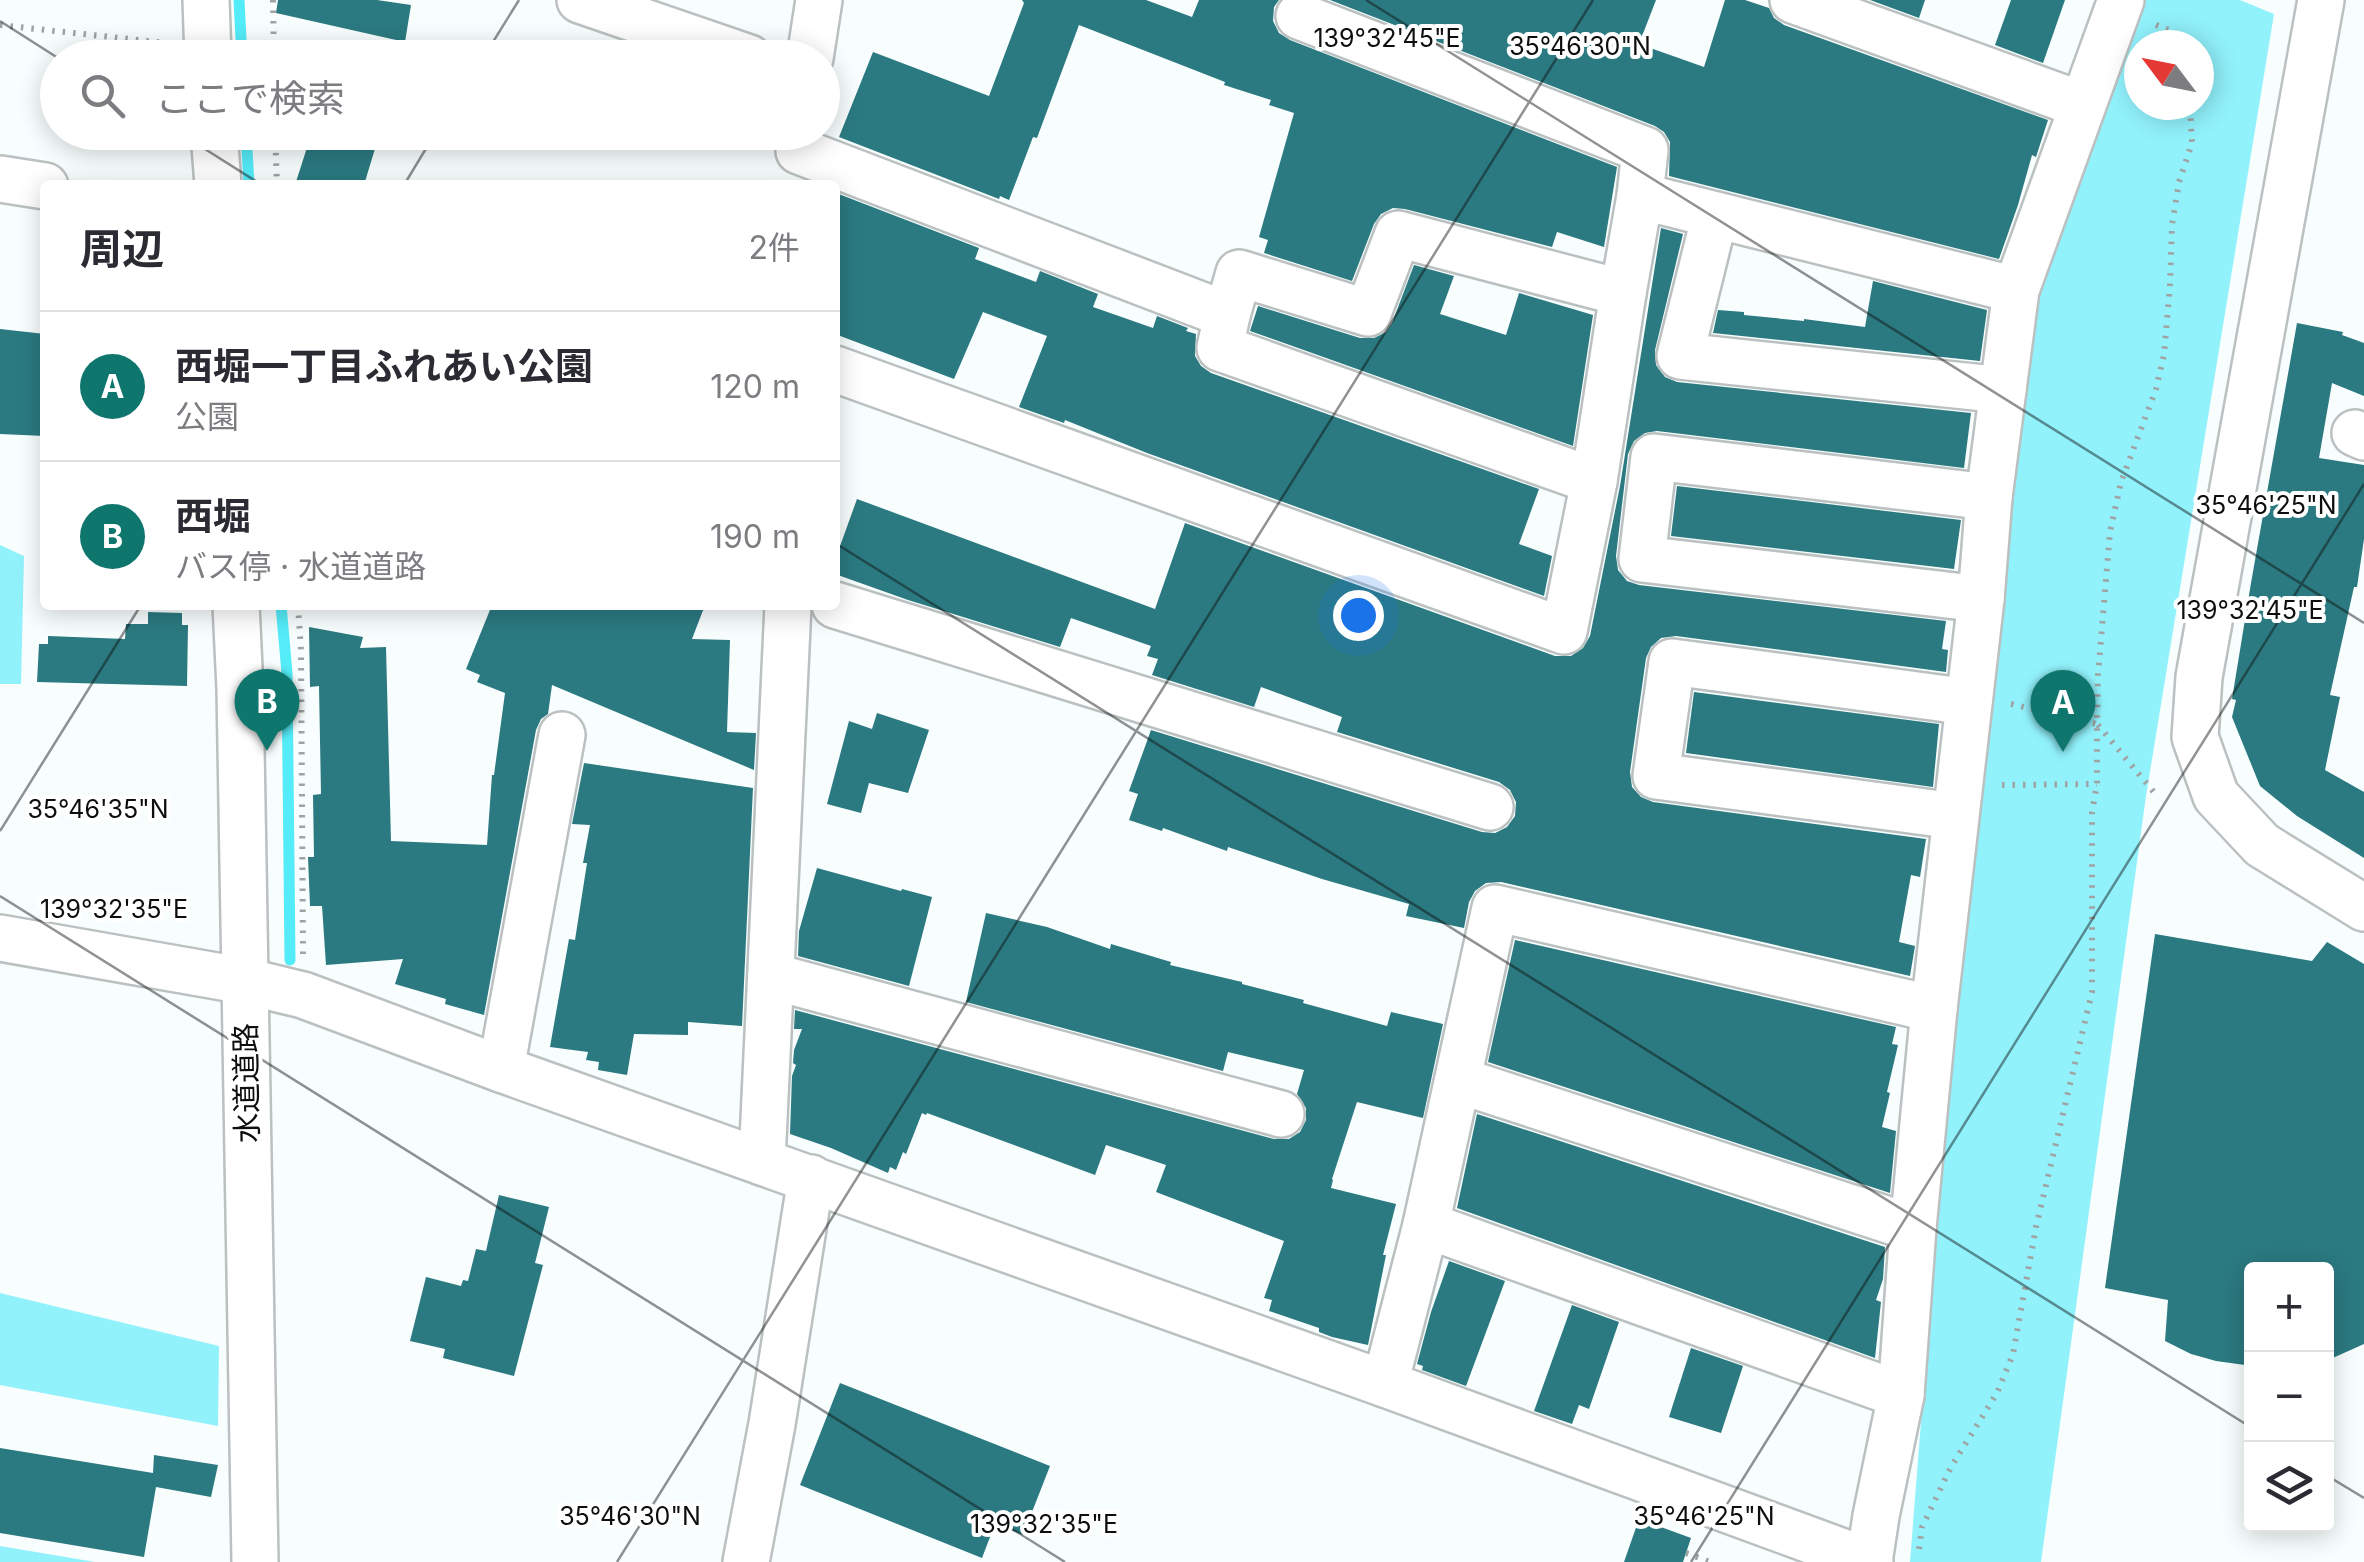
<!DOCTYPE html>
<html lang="ja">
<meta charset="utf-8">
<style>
body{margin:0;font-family:Inter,"Noto Sans JP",sans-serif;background:#f2f2f3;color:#2b2b33}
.controls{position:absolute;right:30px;bottom:30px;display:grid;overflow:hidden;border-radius:10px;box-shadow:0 5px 25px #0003}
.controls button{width:90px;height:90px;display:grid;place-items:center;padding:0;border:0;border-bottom:2px solid #e1e1e2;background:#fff;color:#2b2b33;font:50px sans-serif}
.compass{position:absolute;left:2124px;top:30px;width:90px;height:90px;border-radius:50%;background:#fff;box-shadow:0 5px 25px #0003;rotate:302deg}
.you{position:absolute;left:1358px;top:615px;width:35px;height:35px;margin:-25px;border:8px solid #fff;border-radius:50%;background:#1a73e8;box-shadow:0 0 0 15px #1a73e833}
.badge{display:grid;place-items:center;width:65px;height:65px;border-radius:50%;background:#0f766e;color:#fff;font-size:32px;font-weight:700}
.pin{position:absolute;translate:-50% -82px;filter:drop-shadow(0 2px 5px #0008)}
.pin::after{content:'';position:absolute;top:52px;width:35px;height:30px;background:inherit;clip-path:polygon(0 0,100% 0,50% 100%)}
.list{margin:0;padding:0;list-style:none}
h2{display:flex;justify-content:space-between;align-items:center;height:130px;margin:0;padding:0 40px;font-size:42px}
h2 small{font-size:32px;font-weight:400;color:#7c7c81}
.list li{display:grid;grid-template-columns:65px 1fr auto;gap:30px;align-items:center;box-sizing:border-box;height:150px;padding:0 40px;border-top:2px solid #e1e1e2}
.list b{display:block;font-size:38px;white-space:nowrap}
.list p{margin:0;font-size:32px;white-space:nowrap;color:#7c7c81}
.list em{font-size:32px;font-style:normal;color:#7c7c81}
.icon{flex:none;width:55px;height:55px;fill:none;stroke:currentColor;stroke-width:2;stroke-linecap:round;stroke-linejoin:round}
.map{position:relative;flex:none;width:2364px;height:1562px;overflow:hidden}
.search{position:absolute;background:#fff;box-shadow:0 5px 25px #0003;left:40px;top:40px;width:800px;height:110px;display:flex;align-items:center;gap:25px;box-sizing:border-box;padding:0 35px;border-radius:55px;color:#7c7c81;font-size:38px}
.panel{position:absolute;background:#fff;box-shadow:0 5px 25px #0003;left:40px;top:180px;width:800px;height:430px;border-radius:10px}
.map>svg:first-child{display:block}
.green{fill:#91f2fc;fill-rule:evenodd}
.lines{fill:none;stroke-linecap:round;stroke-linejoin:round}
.stream{stroke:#54ecf9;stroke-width:11}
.building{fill:#2b7a81}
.minor-casing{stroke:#bbc0c0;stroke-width:50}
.path{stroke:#a0a3a3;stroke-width:6;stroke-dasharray:2.5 8;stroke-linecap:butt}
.minor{stroke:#fff;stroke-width:45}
.ticks{fill:none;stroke:#0d0e0e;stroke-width:2.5;stroke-opacity:0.45}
.labels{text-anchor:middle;stroke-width:8;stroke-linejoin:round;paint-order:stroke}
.street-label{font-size:30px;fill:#0d0e0e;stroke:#fff}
.ticks-label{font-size:25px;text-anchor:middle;fill:#0d0e0e;stroke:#fff;stroke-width:8;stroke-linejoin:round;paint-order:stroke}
</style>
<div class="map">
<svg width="2364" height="1562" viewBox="0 0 2364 1562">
<rect width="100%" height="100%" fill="#f8fdfd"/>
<g class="green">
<path d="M2136,0H2240L2274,14L2146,796L2041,1562H1910L1977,708L2028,296ZM2139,45H2199V105H2139Z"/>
<polygon points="0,545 24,556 21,684 0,684"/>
<polygon points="0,1293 219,1346 218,1426 0,1385"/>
<polygon points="0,1546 95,1562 0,1562"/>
</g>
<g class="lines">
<g class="stream">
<polyline points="239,0 242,58"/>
<polyline points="246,132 249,185"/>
<polyline points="281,605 287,673 290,960"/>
</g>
</g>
<g class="building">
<polygon points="278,0 377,0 411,5 405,42 276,13"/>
<polygon points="1022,0 1146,0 1192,17 1199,0 1279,0 1274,7 1273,21 1279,33 1290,40 1617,167 1604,247 1557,232 1552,247 1405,209 1393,208 1381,214 1374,224 1352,281 1264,253 1268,240 1259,237 1294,113 1269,105 1271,100 1224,85 1225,82 1079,25 1037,138 1033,137 1009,200 1000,196 999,199 839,137 873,52 989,96 1024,3"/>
<polygon points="1330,0 1656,0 1639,44 1704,67 1725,0 1745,0 1769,8 1774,18 1784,25 2048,120 2036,157 2032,155 2018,205 1999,259 1669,176 1670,142 1664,132 1655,126"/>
<polygon points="1870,0 1925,0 1919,18"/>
<polygon points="2011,0 2065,0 2043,63 1995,45"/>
<polygon points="312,132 380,132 364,185 295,185"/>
<polygon points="836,193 979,248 975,259 1036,282 1040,271 1098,294 1093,307 1153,328 1157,316 1188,328 1186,331 1196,334 1195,356 1201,366 1211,373 1539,489 1519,544 1552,556 1544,596 1147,453 1065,420 1064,423 1019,407 1047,336 983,312 954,379 835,334"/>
<polygon points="1661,228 1683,234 1655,350 1656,365 1665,377 1677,382 1971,413 1964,468 1657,431 1645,433 1634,441 1628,454 1616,556 1618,570 1627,581 1639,585 1946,621 1942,649 1948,650 1946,672 1676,636 1661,638 1651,647 1646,658 1630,772 1632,787 1641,797 1653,802 1926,839 1920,877 1911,875 1899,942 1915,946 1910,976 1501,882 1486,883 1475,891 1469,902 1464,928 1406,916 1409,904 1322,879 1228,847 1227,851 1163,828 1162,831 1129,820 1138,794 1129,791 1151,730 1482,832 1495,833 1507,827 1515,816 1516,802 1510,790 1499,782 1337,732 1342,717 1261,687 1254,707 1152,675 1158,659 1147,656 1151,646 1071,618 1060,647 908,600 835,574 835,560 857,499 1155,609 1185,523 1555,656 1571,656 1583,648 1590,636 1620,486"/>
<polygon points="1414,265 1454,276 1440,314 1506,335 1519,293 1593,315 1573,446 1250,331 1258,306 1360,338 1374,338 1386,332 1392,323"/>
<polygon points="1873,281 1987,310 1980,361 1713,333 1718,310 1744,312 1744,315 1804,321 1804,319 1865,327"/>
<polygon points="2297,323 2343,332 2342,335 2364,343 2364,396 2332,383 2319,458 2364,465 2364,539 2357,587 2354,587 2330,695 2340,697 2325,770 2364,792 2364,858 2297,816 2260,786 2232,717 2236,700 2232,699 2251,583"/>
<polygon points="0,329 45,334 45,436 0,434"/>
<polygon points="1677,486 1961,520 1954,569 1671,536"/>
<polygon points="492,605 705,605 692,639 730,640 727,732 756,733 754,770 552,685 548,714 541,719 536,730 484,1015 445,1004 446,999 395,984 403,959 326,965 322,906 310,906 308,857 314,857 313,795 321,794 319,686 310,687 309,627 363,637 360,648 386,647 391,841 487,845 492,775 494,775 505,693 477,682 480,675 466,669"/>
<polygon points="148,612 182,613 182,625 188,625 187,686 37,682 39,644 48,644 48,636 125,639 126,624 148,624"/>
<polygon points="1694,692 1939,724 1933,787 1686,753"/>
<polygon points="877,713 929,730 908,793 869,783 861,813 827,804 849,721 872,729"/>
<polygon points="584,763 753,788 742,1026 688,1022 688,1035 634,1034 627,1075 598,1070 599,1062 586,1060 588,1052 550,1047 569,939 575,940 587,863 583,863 590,825 572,824"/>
<polygon points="817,868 901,891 902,889 932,897 909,986 798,956 799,931"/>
<polygon points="986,913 1047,927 1110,949 1111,944 1171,962 1170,965 1242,982 1242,984 1304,1000 1303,1003 1387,1026 1391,1012 1443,1024 1423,1118 1357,1102 1332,1179 1333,1180 1331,1188 1396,1204 1383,1255 1386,1255 1368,1345 1332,1337 1319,1332 1319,1328 1269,1311 1272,1300 1264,1298 1284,1241 1156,1192 1166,1165 1106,1145 1095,1175 927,1113 926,1115 922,1113 906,1154 903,1152 896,1170 890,1167 888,1173 831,1148 790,1134 792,1076 796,1065 793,1063 794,1050 802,1029 794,1029 795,1010 1274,1139 1289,1139 1300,1132 1306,1120 1306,1108 1297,1094 1304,1070 1228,1052 1223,1071 966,1002"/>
<polygon points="2155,934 2312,961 2327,942 2364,964 2364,1344 2326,1361 2326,1270 2252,1270 2252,1366 2216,1361 2191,1354 2165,1341 2168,1300 2105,1288"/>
<polygon points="1515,940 1896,1027 1892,1044 1898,1045 1887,1092 1890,1093 1882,1127 1896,1131 1890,1193 1488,1062"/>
<polygon points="1477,1114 1885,1247 1883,1279 1876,1300 1881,1302 1875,1358 1457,1208"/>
<polygon points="499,1195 549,1207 535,1263 543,1265 514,1376 443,1358 445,1349 410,1341 426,1277 461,1286 463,1280 468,1281 476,1249 486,1251"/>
<polygon points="1449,1261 1505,1281 1466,1386 1422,1370 1423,1366 1417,1364 1431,1312"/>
<polygon points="1572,1305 1619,1322 1589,1409 1579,1405 1572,1424 1534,1411"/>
<polygon points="1691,1348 1743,1366 1721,1433 1669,1417"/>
<polygon points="840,1383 1050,1466 1023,1535 995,1524 982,1558 800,1485"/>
<polygon points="0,1448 153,1473 154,1455 218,1465 211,1497 156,1487 144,1557 0,1533"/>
<polygon points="1639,1519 1691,1538 1683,1562 1624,1562"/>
</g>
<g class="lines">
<g class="minor-casing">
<g id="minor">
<polyline points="206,0 208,58"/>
<polyline points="580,0 749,58"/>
<polyline points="1793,0 2082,105"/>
<polyline points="2321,0 2199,677 2195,737 2216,796 2262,845 2364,908"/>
<polyline points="1299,16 1645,150 1640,196 2016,290"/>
<polyline points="810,58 819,0"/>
<polyline points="214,132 218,185"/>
<polyline points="799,151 1227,315 1220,348 1594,481"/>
<polyline points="0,179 45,186"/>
<polyline points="1715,215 1680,356 2003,390"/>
<polyline points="1227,315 1239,273 1368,313 1398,234 1623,293 1640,196"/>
<polyline points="835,369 1564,631 1594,481 1623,293"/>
<polyline points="2355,433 2364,437"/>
<polyline points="1981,599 1642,559 1654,457 1989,497"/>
<polyline points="236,605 240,689 255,1562"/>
<polyline points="835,605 1490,807"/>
<polyline points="1955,816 1656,776 1672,662 1969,702"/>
<polyline points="0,938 245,981 303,995 501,1069 1385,1384 1870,1562"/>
<polyline points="771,976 1281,1114"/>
<polyline points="501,1069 562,735"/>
<polyline points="1458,1080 1913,1228"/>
<polyline points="762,1162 788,605"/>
<polyline points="1426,1225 1901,1395"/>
<polyline points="1385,1384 1426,1225 1495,908 1934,1009"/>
<polyline points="746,1562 772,1424 811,1178"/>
<polyline points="1869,1562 1876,1516 1901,1395 1913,1228 1934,1009 1981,599 1989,497 2016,290 2121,0"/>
</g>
</g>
<g class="path">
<polyline points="273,0 274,58"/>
<polyline points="0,25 166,43"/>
<polyline points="2156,25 2169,30 2177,45"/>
<polyline points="275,132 277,185"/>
<polyline points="298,605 301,651 303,954"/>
<polyline points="2011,704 2097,724 2098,675 2110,532 2121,482 2156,389 2164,355 2170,286 2172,225 2179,182 2192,143 2190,105"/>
<polyline points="2098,725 2157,796"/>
<polyline points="2002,785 2097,784"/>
<polyline points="1919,1549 1922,1527 1951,1467 1997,1393 2013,1354 2036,1227 2092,992 2092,812 2097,784 2097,724"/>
<polyline points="1686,1553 1710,1562"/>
</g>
<use href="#minor" class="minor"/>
</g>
<path class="ticks" d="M1366,0L2364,623M0,21L58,58M483,58L519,0M178,132L262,185M404,185L436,132M835,543L2252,1428M0,831L141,605M0,896L1065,1562M2326,1475L2364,1498M617,1562L1593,0M1691,1562L2364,484"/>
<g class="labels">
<g class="street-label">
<text transform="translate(247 1083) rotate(-91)" y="10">水道道路</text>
</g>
</g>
<g class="ticks-label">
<text x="1387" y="47">139°32'45"E</text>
<text x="1580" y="55">35°46'30"N</text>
<text x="2266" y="514">35°46'25"N</text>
<text x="2250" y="619">139°32'45"E</text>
<text x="98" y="818">35°46'35"N</text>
<text x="114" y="918">139°32'35"E</text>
<text x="630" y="1525">35°46'30"N</text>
<text x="1704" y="1525">35°46'25"N</text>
<text x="1044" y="1533">139°32'35"E</text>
</g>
</svg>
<div class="controls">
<button>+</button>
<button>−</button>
<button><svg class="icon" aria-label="layers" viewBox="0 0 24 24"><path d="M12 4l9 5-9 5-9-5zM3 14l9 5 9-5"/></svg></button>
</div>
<svg class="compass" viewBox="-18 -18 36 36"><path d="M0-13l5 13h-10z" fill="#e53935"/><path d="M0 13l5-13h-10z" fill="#7c7c81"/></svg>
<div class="you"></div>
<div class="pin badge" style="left:2063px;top:752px">A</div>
<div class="pin badge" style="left:267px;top:751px">B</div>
<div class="search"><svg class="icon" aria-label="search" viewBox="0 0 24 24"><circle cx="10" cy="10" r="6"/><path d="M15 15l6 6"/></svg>ここで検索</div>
<section class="panel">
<h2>周辺<small>2件</small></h2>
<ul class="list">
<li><span class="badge">A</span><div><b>西堀一丁目ふれあい公園</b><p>公園</p></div><em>120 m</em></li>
<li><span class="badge">B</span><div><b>西堀</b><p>バス停 · 水道道路</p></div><em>190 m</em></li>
</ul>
</section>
</div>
